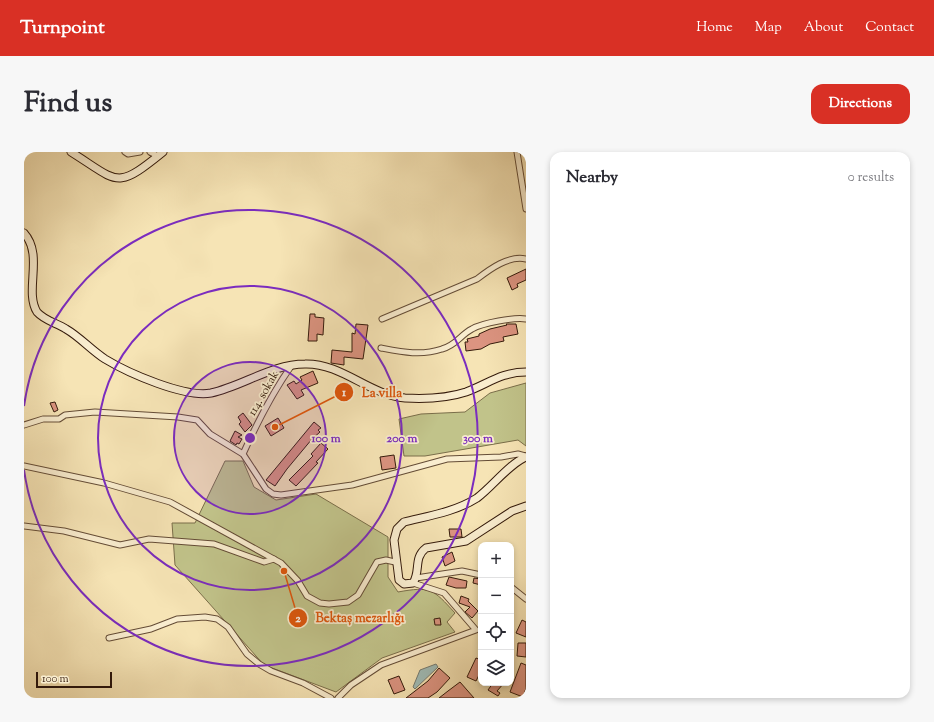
<!DOCTYPE html>
<meta charset="utf-8">
<style>
body{margin:0;font-family:"Sorts Mill Goudy",serif;background:#f7f7f7;color:#2b2b33}
.controls{position:absolute;right:12px;bottom:12px;display:grid;overflow:hidden;border-radius:8px;box-shadow:0 2px 6px #0003}
.controls button{width:36px;height:36px;display:grid;place-items:center;padding:0;border:0;border-bottom:1px solid #e1e1e2;background:#fff;color:#2b2b33;font:20px sans-serif}
.scale{position:absolute;left:12px;bottom:10px;width:76px;box-sizing:border-box;padding-left:4px;border:2px solid #341a0b;border-top:0;font-size:11px;line-height:14px;white-space:nowrap;color:#341a0b;-webkit-text-stroke:3px #f9edcf;paint-order:stroke}
.list{margin:0;padding:0;list-style:none}
h2{display:flex;justify-content:space-between;align-items:center;height:52px;margin:0;padding:0 16px;font-size:17px}
h2 small{font-size:13px;font-weight:400;color:#7c7c81}
.icon{flex:none;width:22px;height:22px;fill:none;stroke:currentColor;stroke-width:2;stroke-linecap:round;stroke-linejoin:round}
.map{position:relative;flex:none;width:502px;height:546px;overflow:hidden;border-radius:12px}
header{display:flex;align-items:center;gap:24px;box-sizing:border-box;height:56px;padding:0 20px;background:#d93025;color:#fff}
header strong{font-size:19px}
nav{display:flex;gap:22px;margin-inline-start:auto;font-size:14px}
.intro{display:flex;align-items:center;justify-content:space-between;box-sizing:border-box;height:96px;padding:0 24px}
h1{margin:0;font-size:28px}
.button{padding:10px 18px;border-radius:12px;background:#d93025;color:#fff;font-size:14px;font-weight:700}
main{display:flex;gap:24px;padding:0 24px}
aside{flex:1;background:#fff;border-radius:12px;box-shadow:0 2px 6px #0003}
.map>svg:first-child{display:block}
.green{fill:#c1c38a;stroke:#7a6e4a}
.water{fill:#a0bcb7;stroke:#757b72}
.building{fill:#dc9481;stroke:#341a0b}
.lines{fill:none;stroke-linecap:round;stroke-linejoin:round}
.street-casing{stroke:#644c36;stroke-width:7}
.secondary-casing{stroke:#341a0b;stroke-width:9}
.street{stroke:#f9edcf;stroke-width:5}
.secondary{stroke:#f9edcf;stroke-width:7}
.ring{fill:none;stroke:#7b2cbf;stroke-width:2}
.labels{text-anchor:middle;stroke-width:3.5;stroke-linejoin:round;paint-order:stroke}
.street-label{font-size:12px;fill:#341a0b;stroke:#f9edcf}
.centre{fill:#7b2cbf;stroke:#f9edcf;stroke-width:2}
.ring-label{font-size:12px;text-anchor:middle;font-weight:bold;fill:#7b2cbf;stroke:#f9edcf;stroke-width:3.5;stroke-linejoin:round;paint-order:stroke}
.leader{fill:none;stroke:#df560c;stroke-width:1.5}
.callout-dot{fill:#df560c;stroke:#f9edcf;stroke-width:1.5}
.mark-label{font-size:12px;text-anchor:middle;font-weight:bold;fill:#fff}
.callout-label{font-size:13px;text-anchor:middle;font-weight:bold;fill:#df560c;stroke:#f9edcf;stroke-width:3.5;stroke-linejoin:round;paint-order:stroke}
</style>
<header>
<strong>Turnpoint</strong>
<nav><a>Home</a><a>Map</a><a>About</a><a>Contact</a></nav>
</header>
<div class="intro"><h1>Find us</h1><a class="button">Directions</a></div>
<main>
<div class="map">
<svg width="502" height="546" viewBox="0 0 502 546">
<rect width="100%" height="100%" fill="#f6e4b5"/>
<filter id="stains"><feTurbulence type="fractalNoise" baseFrequency=".005" numOctaves="4"/><feColorMatrix values="0 0 0 0 .2 0 0 0 0 .09 0 0 0 0 .02 0 0 0 .5 -.17"/></filter>
<radialGradient id="worn" r=".72"><stop offset=".6" stop-color="#630" stop-opacity="0"/><stop offset="1" stop-color="#630" stop-opacity=".3"/></radialGradient>
<g class="green">
<polygon points="502,231 502,294 494,288 401,304 380,304 375,267 397,262 441,260 466,241"/>
<path d="M201,309H219L230,335L252,348L292,342L364,385V425L374,440C407,434 409,437 431,461L423,470L431,480L358,506L312,540L240,513L151,413L148,371H171Z"/>
</g>
<polygon class="water" points="412,512 414,515 391,537 389,535 396,518"/>
<g class="building">
<polygon points="502,117 502,128 493,132 494,135 488,138 483,126"/>
<polygon points="286,162 291,162 291,165 300,166 299,183 293,182 293,189 284,189"/>
<polygon points="332,172 344,173 339,207 320,205 320,213 307,211 308,198 328,200 328,181 331,182"/>
<polygon points="482,172 492,172 494,182 479,185 480,189 466,192 457,197 442,199 441,190 444,190 443,187 455,184 455,182 466,177 483,173"/>
<polygon points="289,219 294,231 277,238 280,243 273,247 263,233 270,229 272,232 278,228 276,225"/>
<polygon points="31,250 34,258 30,260 26,251"/>
<polygon points="219,261 228,273 221,280 215,272 217,270 214,265"/>
<polygon points="254,266 260,276 247,284 241,274"/>
<polygon points="290,270 297,276 294,278 296,280 288,287 263,317 251,334 242,328"/>
<polygon points="211,279 218,283 214,285 218,287 215,292 213,291 212,293 206,289"/>
<polygon points="297,291 304,297 292,310 294,311 272,334 265,328 289,304 287,302"/>
<polygon points="370,303 372,316 358,318 356,305"/>
<polygon points="425,377 437,377 438,385 426,385"/>
<polygon points="428,400 431,409 421,414 418,405"/>
<polygon points="425,425 443,429 442,436 432,436 422,433"/>
<polygon points="450,426 457,427 457,433 449,431"/>
<polygon points="437,444 445,447 444,449 454,459 448,466 441,460 446,455 435,451"/>
<polygon points="416,466 417,473 411,473 410,467"/>
<polygon points="498,468 502,470 502,485 492,481"/>
<polygon points="494,491 502,491 502,505 493,504"/>
<polygon points="452,506 457,508 457,519 452,529 443,525"/>
<polygon points="497,511 502,513 502,536 499,545 486,540"/>
<polygon points="415,516 426,526 413,540 404,546 382,546 404,529"/>
<polygon points="375,524 381,538 370,542 364,528"/>
<polygon points="436,530 450,546 415,546 424,539"/>
<polygon points="469,531 480,531 473,539 476,541 474,544 464,538"/>
</g>
<g class="lines">
<g class="street-casing">
<g id="street">
<polyline points="101,0 104,2 116,0"/>
<polyline points="126,0 134,4"/>
<polyline points="493,0 502,57"/>
<path d="M358,167L453,127C466,117 485,103 502,107"/>
<path d="M357,196C378,200 397,204 418,197C433,193 436,183 448,177C458,171 491,165 502,167"/>
<polyline points="0,273 19,267 35,267 41,263 71,260 154,265 173,268 186,282 219,302 242,337 249,342 257,343 328,333 423,307 477,305 494,302 502,304"/>
<path d="M219,302C233,271 248,241 268,213"/>
<polyline points="0,314 80,331 146,350 257,411 274,429 283,444 296,451 305,452 324,450 334,443 353,410 362,408 371,410"/>
<polyline points="0,374 40,379 96,393 125,387 190,392 240,410 250,407"/>
<polyline points="392,426 438,419 457,423"/>
<polyline points="487,435 502,447"/>
<polyline points="85,486 127,477 153,467 181,465 193,467 204,475 223,502 235,512 247,519 279,531 307,546"/>
<polyline points="314,546 327,533 357,513 452,478 420,441 389,431"/>
</g>
</g>
<g class="secondary-casing">
<g id="secondary">
<path d="M47,0C95,30 91,39 139,0"/>
<path d="M0,81C20,103 0,139 13,160C21,169 33,171 42,177C56,185 67,198 81,207C104,221 161,246 187,241C219,234 248,212 281,212C318,211 345,243 381,246C400,247 424,246 442,240C464,232 477,220 502,220"/>
<path d="M502,305C486,311 468,335 453,346C431,360 404,364 380,370L373,377L370,388L375,428L380,432L389,431C397,419 389,406 402,396L442,389L488,359L502,354"/>
</g>
</g>
<use href="#street" class="street"/>
<use href="#secondary" class="secondary"/>
</g>
<circle cx="226" cy="286" r="76" fill="#7b2cbf" fill-opacity=".12"/>
<g class="ring">
<circle cx="226" cy="286" r="76"/>
<circle cx="226" cy="286" r="152"/>
<path d="M0 254A228 228 0 1 1 0 318"/>
</g>
<g class="labels">
<g class="street-label">
<text transform="translate(239 241) rotate(-60)" y="4">114. sokak</text>
</g>
</g>
<circle cx="226" cy="286" r="6" class="centre"/>
<g class="ring-label">
<text x="302" y="290">100 m</text>
<text x="378" y="290">200 m</text>
<text x="454" y="290">300 m</text>
</g>
<path class="leader" d="M251 275L320 240M260 419L274 466"/>
<g class="callout-dot">
<circle cx="251" cy="275" r="4"/>
<circle cx="260" cy="419" r="4"/>
<circle cx="320" cy="240" r="10"/>
<circle cx="274" cy="466" r="10"/>
</g>
<g class="mark-label">
<text x="320" y="244">1</text>
<text x="274" y="470">2</text>
</g>
<g class="callout-label">
<text x="358" y="245">La villa</text>
<text x="336" y="470">Bektaş mezarlığı</text>
</g>
<rect width="100%" height="100%" filter="url(#stains)"/>
<rect width="100%" height="100%" fill="url(#worn)"/>
</svg>
<div class="controls">
<button>+</button>
<button>−</button>
<button><svg class="icon" aria-label="locate" viewBox="0 0 24 24"><circle cx="12" cy="12" r="6"/><path d="M12 2v4M12 18v4M2 12h4M18 12h4"/></svg></button>
<button><svg class="icon" aria-label="layers" viewBox="0 0 24 24"><path d="M12 4l9 5-9 5-9-5zM3 14l9 5 9-5"/></svg></button>
</div>
<div class="scale">100 m</div>
</div>
<aside>
<h2>Nearby<small>0 results</small></h2>
<ul class="list">
</ul>
</aside>
</main>
